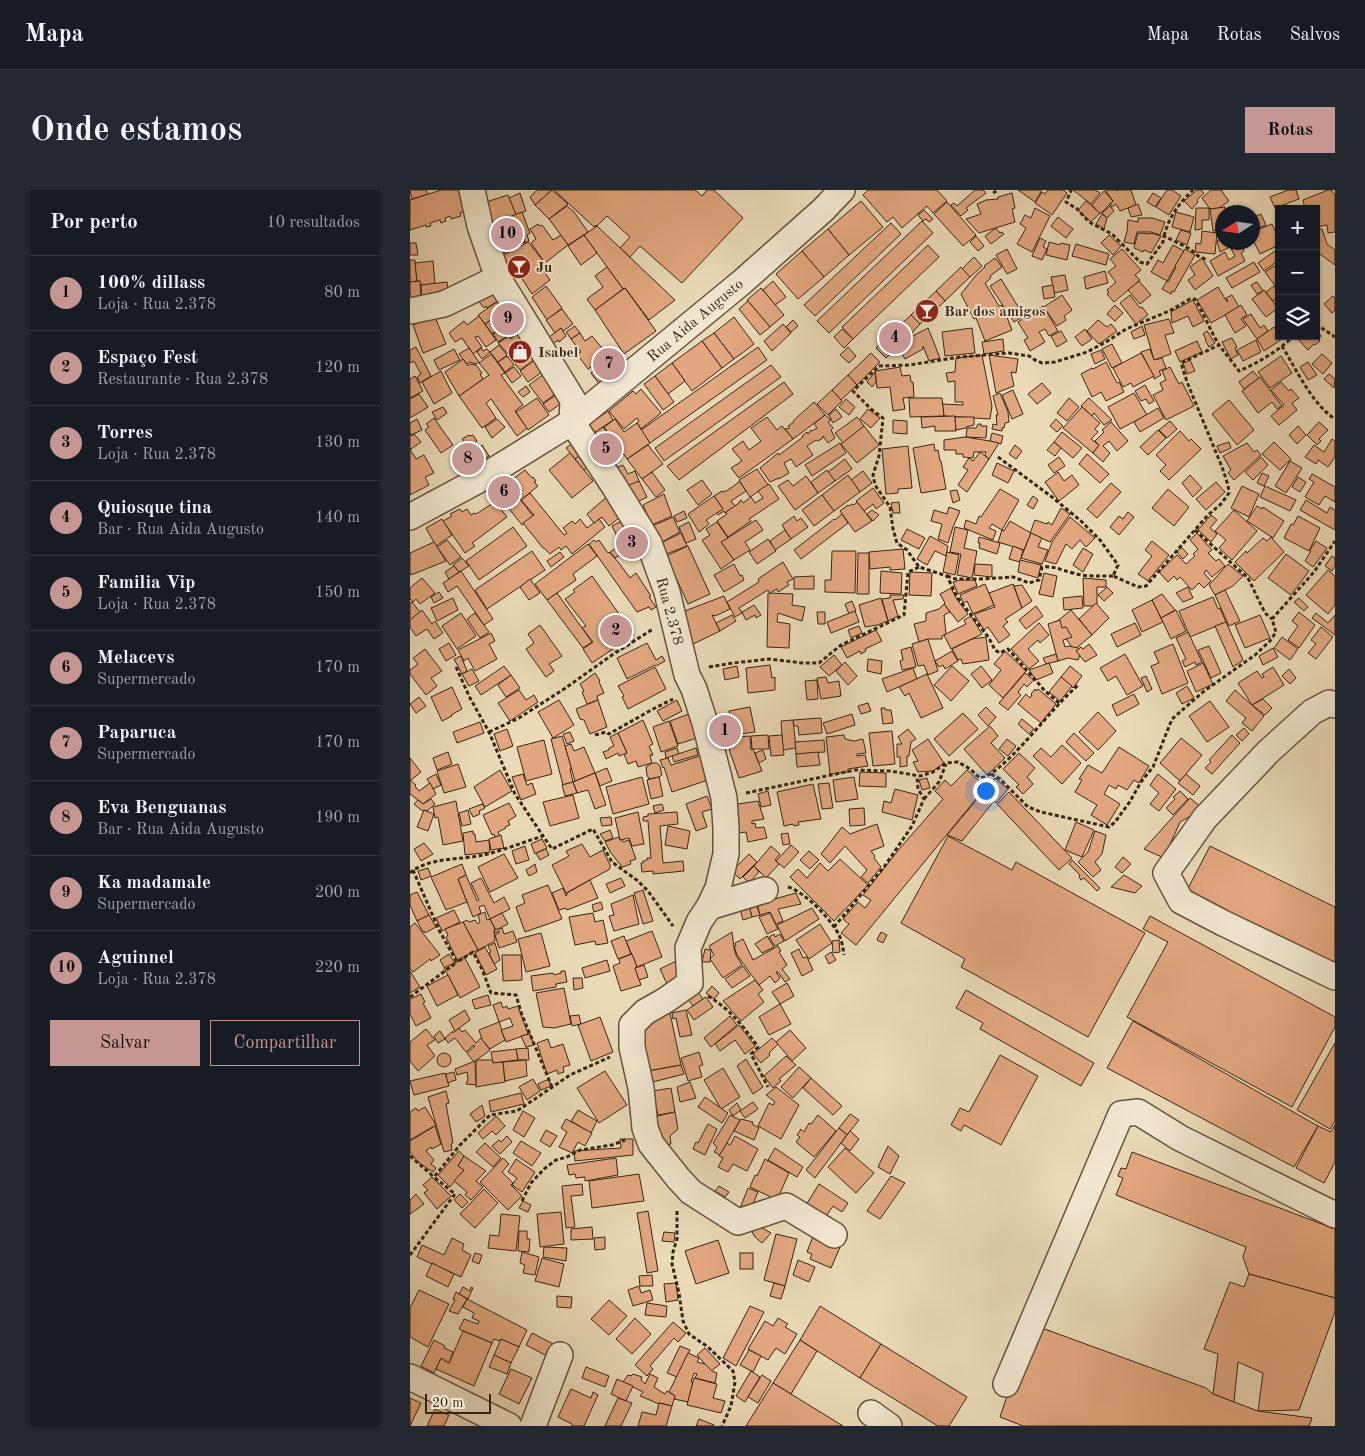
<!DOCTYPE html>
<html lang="pt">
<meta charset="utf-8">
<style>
body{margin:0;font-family:"Old Standard TT",serif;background:#242831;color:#f1f3f6}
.controls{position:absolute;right:15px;top:15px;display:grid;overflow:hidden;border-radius:0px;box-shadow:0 1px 4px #0004}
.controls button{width:45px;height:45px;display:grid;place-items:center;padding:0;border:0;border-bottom:1px solid #363941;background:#171b24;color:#f1f3f6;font:25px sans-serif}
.compass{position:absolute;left:805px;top:15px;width:45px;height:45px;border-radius:50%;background:#171b24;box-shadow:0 1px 4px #0004;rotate:258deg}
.scale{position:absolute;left:15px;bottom:12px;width:66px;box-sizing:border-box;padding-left:5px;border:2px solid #382514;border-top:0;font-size:14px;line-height:18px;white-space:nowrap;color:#382514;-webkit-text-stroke:4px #f1e7d1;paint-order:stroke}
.you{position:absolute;left:575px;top:600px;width:18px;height:18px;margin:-12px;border:4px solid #fff;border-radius:50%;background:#1a73e8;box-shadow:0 0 0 8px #1a73e833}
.badge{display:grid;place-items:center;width:32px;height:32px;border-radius:50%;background:#c59692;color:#111;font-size:16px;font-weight:700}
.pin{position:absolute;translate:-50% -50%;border:2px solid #fff;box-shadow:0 1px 5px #0006}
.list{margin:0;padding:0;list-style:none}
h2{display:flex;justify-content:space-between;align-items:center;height:65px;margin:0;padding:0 20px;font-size:21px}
h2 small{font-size:16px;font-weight:400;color:#9ea1a6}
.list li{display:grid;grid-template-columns:32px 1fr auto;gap:15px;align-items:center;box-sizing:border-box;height:75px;padding:0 20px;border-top:1px solid #363941}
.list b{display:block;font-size:19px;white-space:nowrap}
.list p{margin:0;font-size:16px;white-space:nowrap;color:#9ea1a6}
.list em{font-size:16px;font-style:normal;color:#9ea1a6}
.actions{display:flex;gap:10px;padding:15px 20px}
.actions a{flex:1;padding:11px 0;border:1px solid #c59692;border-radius:0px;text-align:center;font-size:18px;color:#c59692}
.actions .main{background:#c59692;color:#111}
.icon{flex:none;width:28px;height:28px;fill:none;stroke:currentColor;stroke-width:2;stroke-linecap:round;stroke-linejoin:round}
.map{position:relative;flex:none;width:925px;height:1236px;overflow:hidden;border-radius:0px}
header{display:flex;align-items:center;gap:30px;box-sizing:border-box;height:70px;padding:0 25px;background:#171b24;border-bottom:1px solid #363941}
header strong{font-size:24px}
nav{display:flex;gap:28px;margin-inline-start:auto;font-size:18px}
.intro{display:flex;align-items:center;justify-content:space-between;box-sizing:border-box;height:120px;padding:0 30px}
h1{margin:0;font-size:35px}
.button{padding:12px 22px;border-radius:0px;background:#c59692;color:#111;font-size:18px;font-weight:700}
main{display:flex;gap:30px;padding:0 30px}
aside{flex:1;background:#171b24;border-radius:0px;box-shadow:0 1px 4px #0004}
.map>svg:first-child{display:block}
.building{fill:#e3a77f;stroke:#382514}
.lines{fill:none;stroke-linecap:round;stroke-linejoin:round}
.minor-casing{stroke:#64523d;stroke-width:28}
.path{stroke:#382514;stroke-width:3;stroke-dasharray:4 2.5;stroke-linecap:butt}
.minor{stroke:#f1e7d1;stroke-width:25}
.labels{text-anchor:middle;stroke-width:4;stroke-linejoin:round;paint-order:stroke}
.poi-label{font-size:15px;font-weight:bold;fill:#382514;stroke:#f1e7d1;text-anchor:start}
.street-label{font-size:15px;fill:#382514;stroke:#f1e7d1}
</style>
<header>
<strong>Mapa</strong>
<nav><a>Mapa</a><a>Rotas</a><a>Salvos</a></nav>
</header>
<div class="intro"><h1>Onde estamos</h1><a class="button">Rotas</a></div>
<main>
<aside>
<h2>Por perto<small>10 resultados</small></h2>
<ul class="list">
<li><span class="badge">1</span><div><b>100% dillass</b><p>Loja · Rua 2.378</p></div><em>80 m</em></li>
<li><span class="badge">2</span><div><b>Espaço Fest</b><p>Restaurante · Rua 2.378</p></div><em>120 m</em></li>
<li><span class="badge">3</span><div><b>Torres</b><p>Loja · Rua 2.378</p></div><em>130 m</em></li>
<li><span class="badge">4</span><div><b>Quiosque tina</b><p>Bar · Rua Aida Augusto</p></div><em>140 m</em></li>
<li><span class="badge">5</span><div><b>Familia Vip</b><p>Loja · Rua 2.378</p></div><em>150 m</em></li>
<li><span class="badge">6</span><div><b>Melacevs</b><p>Supermercado</p></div><em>170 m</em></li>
<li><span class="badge">7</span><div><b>Paparuca</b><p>Supermercado</p></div><em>170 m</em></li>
<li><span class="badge">8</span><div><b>Eva Benguanas</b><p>Bar · Rua Aida Augusto</p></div><em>190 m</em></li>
<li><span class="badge">9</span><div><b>Ka madamale</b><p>Supermercado</p></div><em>200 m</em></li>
<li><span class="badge">10</span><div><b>Aguinnel</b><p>Loja · Rua 2.378</p></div><em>220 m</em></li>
</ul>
<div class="actions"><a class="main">Salvar</a><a>Compartilhar</a></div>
</aside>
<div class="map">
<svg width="925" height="1236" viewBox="0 0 925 1236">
<rect width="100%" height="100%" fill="#eadab8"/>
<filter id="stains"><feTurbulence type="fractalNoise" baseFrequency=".004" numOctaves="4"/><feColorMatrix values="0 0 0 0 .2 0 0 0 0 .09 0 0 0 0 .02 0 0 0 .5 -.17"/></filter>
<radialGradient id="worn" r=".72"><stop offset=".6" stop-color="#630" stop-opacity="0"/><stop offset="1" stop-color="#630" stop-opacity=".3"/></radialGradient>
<g class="building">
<polygon points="0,0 16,0 18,4 2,9"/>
<polygon points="31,0 51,0 58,20 50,23 51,26 41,29 40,26 35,28 36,31 31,33 30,30 20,33 21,36 16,37 16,35 0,40 0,10"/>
<polygon points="127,0 142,0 125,15 120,7"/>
<polygon points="142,0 158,14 139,29 125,15"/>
<polygon points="144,0 285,0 292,6 297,0 304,0 333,28 272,93 230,56 220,67 210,58 220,47 197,26 187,36 186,35 184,37"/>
<polygon points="458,0 527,0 537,11 523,23 517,16 492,38 483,27 477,32 453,5"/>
<polygon points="565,0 573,0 576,3 556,18 558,20 551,26 541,15 544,13 547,16"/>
<polygon points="608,0 632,0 625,12"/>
<polygon points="638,0 653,0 657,3 642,25 625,13 632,2 635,4"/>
<polygon points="663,0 685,0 690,3 681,14"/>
<polygon points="695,0 706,0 707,1 708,0 721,0 726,15 710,21 706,14 702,17 700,15 703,11"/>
<polygon points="757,0 762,0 771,6 759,25 746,17"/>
<polygon points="787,0 791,0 794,3 787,10 788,12 782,19 774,11"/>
<polygon points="801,0 811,0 819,11 809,18 800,19 792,8"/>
<polygon points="878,0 886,0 889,9 865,18 860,7"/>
<polygon points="918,0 921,0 925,5 925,42 918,43 917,35 906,37 906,19 895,19 893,10"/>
<polygon points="694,1 703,11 690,24 682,15"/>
<polygon points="110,3 116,21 106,25 99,8"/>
<polygon points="602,3 605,18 602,19 605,32 569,43 556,29 571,24 567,14 576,10 588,9 588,7"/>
<polygon points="743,3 751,8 745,17 737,12"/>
<polygon points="98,5 106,25 82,33 76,12"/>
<polygon points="451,11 473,37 439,65 418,39"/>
<polygon points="676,11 690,23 681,32 668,20"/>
<polygon points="537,12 566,45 553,56 524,24"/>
<polygon points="728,14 732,25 721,27 718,18"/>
<polygon points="157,16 164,22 178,42 158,55 139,29"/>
<polygon points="700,16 704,21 697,28 692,23"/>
<polygon points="815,17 816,22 812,22 812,40 803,41 800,19"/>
<polygon points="625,18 640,26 622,62 607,54 616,38 610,34 615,25 621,28"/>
<polygon points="786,18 799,18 799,30 792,30 792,39 785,40"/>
<polygon points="514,20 523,29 519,32 516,29 513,31 508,25"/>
<polygon points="112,22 120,43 117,45 119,51 116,53 111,45 107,47 99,27"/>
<polygon points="766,22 784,27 780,42 762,37"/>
<polygon points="692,24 697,28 694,39 686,34"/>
<polygon points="851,24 856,35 842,41 842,28"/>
<polygon points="648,27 663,39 656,48 641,36"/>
<polygon points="98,28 106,48 111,45 115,52 94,63 82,33"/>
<polygon points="728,28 742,28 755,32 750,45 741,42 727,42 724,54 714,52 717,41 718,30 728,32"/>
<polygon points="512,31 523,43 419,143 407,131"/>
<polygon points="481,33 491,44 405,126 394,115"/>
<polygon points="128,34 129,36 132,35 143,50 151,45 158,55 135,73 121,53 126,49 120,39"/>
<polygon points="862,34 869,49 869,55 850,64 842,48 842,42"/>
<polygon points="187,36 265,110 239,130 215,98 213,99 174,45"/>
<polygon points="586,38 590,43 592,42 594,44 581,54 575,46"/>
<polygon points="418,39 439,65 414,87 392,61"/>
<polygon points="912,39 917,54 925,60 925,75 906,61 906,40"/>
<polygon points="771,40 781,43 777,55 766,50"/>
<polygon points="792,41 807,43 805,64 785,62 786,53 791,54"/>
<polygon points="728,43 740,44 740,43 751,46 741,63 734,60 733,62 724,58"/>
<polygon points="174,45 187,63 171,75 158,56"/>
<polygon points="699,45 711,56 703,65 691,53"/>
<polygon points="566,46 574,56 568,61 560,52"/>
<polygon points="630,48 636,51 633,57 637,59 632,70 622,66"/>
<polygon points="812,48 812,52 820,52 822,56 810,62 807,51"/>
<polygon points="118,52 135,73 130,76 140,90 122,104 109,84 115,80 109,71 100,77 92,66"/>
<polygon points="639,52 650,55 651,53 660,55 657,70 636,65"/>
<polygon points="829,52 834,61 831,63 835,71 808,86 800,71 815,62 819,70 825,66 820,57"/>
<polygon points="0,53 6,53 8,65 0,65"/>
<polygon points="666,54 699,64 696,75 662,66"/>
<polygon points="518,55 529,67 443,149 432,137"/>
<polygon points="763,55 774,61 757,91 741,82 748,70 753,73"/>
<polygon points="869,58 869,70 854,81 848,73"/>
<polygon points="597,59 607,79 597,84 586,65"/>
<polygon points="712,59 731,80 725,85 730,90 704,112 697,104 699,103 697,100 706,92 698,82 706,76 700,69"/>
<polygon points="775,59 785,65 764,102 762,101 761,104 752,99 757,91 758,92 766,77 765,76"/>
<polygon points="392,61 414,87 388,109 366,84"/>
<polygon points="564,67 572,76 560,87 552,79"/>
<polygon points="585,68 592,77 580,86 581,88 575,93 589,116 592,115 602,140 575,151 566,128 564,129 551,104 567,84 575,77 574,76"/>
<polygon points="792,68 803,86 785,100 778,90 785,85 780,77"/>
<polygon points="0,70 5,70 7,91 0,92"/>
<polygon points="23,71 25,94 10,95 10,91 7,91 5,73"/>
<polygon points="844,72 850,82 822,98 816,88"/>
<polygon points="864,76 869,82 869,101 855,82"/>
<polygon points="197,77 213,99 185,120 177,109 193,97 185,86"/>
<polygon points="551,77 560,87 535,111 526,101"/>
<polygon points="695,81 698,93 676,99 674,87"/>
<polygon points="655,85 658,100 644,103 641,87"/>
<polygon points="591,89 614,126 604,132 580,96"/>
<polygon points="10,91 11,109 0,110 0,92"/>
<polygon points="363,91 376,107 365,115 353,100"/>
<polygon points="729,91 741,105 730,114 718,100"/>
<polygon points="37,92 39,104 12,114 11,95"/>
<polygon points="847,92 853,101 847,104 841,95"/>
<polygon points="643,95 645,107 634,109 632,97"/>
<polygon points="136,96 152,118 137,130 122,107"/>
<polygon points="864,96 869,102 869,107 863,111 856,102"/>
<polygon points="80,97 89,110 77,118 76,116 74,118 66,108"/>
<polygon points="808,97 817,112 818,111 816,108 822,105 829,117 801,133 787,110"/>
<polygon points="215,98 246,141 214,164 185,120"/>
<polygon points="351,98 374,125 360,137 337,110"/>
<polygon points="854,100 868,118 856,127 842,109"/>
<polygon points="526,101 535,111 510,134 501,125"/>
<polygon points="652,105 662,120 654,126 656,130 647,136 634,117"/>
<polygon points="720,105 730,118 732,117 738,125 726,134 710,113"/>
<polygon points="923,106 925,109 925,120 922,123 914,114"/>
<polygon points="91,109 97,119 75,134 68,125"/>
<polygon points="783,110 794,131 783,137 778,126 762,133 761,122"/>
<polygon points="338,111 360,137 350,145 329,119"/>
<polygon points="705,115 713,123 705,131 697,124"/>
<polygon points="831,115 837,125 831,129 836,136 825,143 815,125"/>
<polygon points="633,116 648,141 639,146 635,139 629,142 635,152 620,161 614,150 618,148 608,132"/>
<polygon points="97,119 105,129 82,144 75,134"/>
<polygon points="152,119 163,134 153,141 151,138 145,143 136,130"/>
<polygon points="841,124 850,138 854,135 858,141 847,149 833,129"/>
<polygon points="501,125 510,134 498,147 488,137"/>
<polygon points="69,126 86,150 76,157 68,146 65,147 72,157 63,164 52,148 45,152 39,143 54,131 57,135"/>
<polygon points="25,127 36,154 13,163 3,135"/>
<polygon points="324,127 344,154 324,169 304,143"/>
<polygon points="759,129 764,143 755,145 761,164 744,170 734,135"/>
<polygon points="383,130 388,136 381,142 376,137"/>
<polygon points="688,130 697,137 701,134 707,141 689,154 677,141"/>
<polygon points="103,131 109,141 100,148 98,146 88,152 83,144"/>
<polygon points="373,134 381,143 362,161 354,151"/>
<polygon points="165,136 170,143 161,149 156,142"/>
<polygon points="732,136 735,145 724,149 721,142"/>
<polygon points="488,137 498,147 476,168 466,158"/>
<polygon points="864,137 872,149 854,161 847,149"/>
<polygon points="151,138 156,146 149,152 148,150 143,154 138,148"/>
<polygon points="518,138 530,168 519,171 513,156 513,159 495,169 489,159 500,149 499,148"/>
<polygon points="562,138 565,163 535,166 532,142"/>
<polygon points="432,139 443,149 434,158 424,147"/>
<polygon points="675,139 682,149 672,156 665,147"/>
<polygon points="906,140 911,146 908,149 910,151 905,155 904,154 898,160 887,148 889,146 906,146"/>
<polygon points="651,141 657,151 647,157 641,146"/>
<polygon points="797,141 805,153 799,157 795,150 796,149 793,144"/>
<polygon points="170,143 175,151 182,146 198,165 178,179 167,164 171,162 161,149"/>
<polygon points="304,143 324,169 312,178 292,151"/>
<polygon points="107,144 113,153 99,165 88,153 99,146 101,149"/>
<polygon points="822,148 827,157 825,158 828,165 821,169 812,152"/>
<polygon points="593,149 594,161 574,164 572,152"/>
<polygon points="846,150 851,162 833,171 827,160"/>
<polygon points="292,151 312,178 282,201 262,173"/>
<polygon points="787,151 792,162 770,172 765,161"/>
<polygon points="114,153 120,161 104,173 98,166"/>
<polygon points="702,154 712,173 702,178 692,159"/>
<polygon points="89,155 97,165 88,172 80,162"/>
<polygon points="6,157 21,186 10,193 7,187 11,184 4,171 1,173 0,171 0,160"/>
<polygon points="348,157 357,170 240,253 231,240"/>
<polygon points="438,157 446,166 439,173 430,165"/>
<polygon points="59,158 69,172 66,174 60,172 57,174 49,164"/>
<polygon points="71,158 73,161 77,159 80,162 72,169 67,162"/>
<polygon points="44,159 50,170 29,180 24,170"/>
<polygon points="740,159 744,170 752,168 756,178 749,181 751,185 744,189 744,187 731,162"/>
<polygon points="691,160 695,169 685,174 681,164"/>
<polygon points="119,162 126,169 110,180 105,174"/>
<polygon points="461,163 470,172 447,195 438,185"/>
<polygon points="731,163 744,186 723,197 721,193 713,197 703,178"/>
<polygon points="81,164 95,183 91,185 113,215 105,221 117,238 107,246 81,209 76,213 86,228 72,238 49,206 79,185 69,173"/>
<polygon points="912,164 922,173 913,184 902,174"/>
<polygon points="198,165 210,181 201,188 190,171"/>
<polygon points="572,165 582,216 580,229 534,226 532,214 553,215 553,212 545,212 545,191 538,192 536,183 545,182 546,168"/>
<polygon points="579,165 608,169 606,183 601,182 604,196 586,203"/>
<polygon points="97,166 104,175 95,182 88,172"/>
<polygon points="871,166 882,183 860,198 848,182"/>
<polygon points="53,169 58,176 60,174 66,175 72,183 70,184 73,189 49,206 35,182"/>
<polygon points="126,169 135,180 118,192 110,181"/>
<polygon points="780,170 785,181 777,184 773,173"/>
<polygon points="696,172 707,193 709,192 714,202 696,211 691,202 682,207 671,184 682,178 683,179"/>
<polygon points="898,172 907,185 898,190 890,177"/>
<polygon points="262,173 275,191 258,204 245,186"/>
<polygon points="192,174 201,188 191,196 181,183"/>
<polygon points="361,175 371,187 254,271 245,258"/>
<polygon points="104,177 111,186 102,193 95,183"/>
<polygon points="490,177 492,186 500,185 501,192 503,192 504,207 493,208 495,219 483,221 480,197 467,198 465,181"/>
<polygon points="760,177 769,194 772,192 784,216 756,230 743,205 753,200 750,193 756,190 752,181"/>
<polygon points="31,181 42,203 24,214 12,192"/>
<polygon points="138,181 151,200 133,213 119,195"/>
<polygon points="843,181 849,188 834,199 829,192"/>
<polygon points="465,182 466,192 462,197 457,192"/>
<polygon points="919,184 925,189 924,198 914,189"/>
<polygon points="438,185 447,195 431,210 422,200"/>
<polygon points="5,186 13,201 0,208 0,189"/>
<polygon points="245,186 264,212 253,220 234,194"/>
<polygon points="850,187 872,216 867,219 862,212 848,223 832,201"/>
<polygon points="374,192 383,204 269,290 257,276"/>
<polygon points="871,192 879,201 881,199 889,208 882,213 887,220 869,235 861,226 874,215 861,200"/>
<polygon points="632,193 641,203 627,214 618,204"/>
<polygon points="735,195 744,211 739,214 736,209 731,211 725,201"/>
<polygon points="116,196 120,202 113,207 108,202"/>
<polygon points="231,199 251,223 231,239 227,233 229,231 227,228 214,239 199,221 223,201 226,204"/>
<polygon points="422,200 432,211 418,225 407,214"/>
<polygon points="603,200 613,224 602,229 592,205"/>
<polygon points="150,202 156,210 139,222 133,214"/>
<polygon points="590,203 598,222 599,232 595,233 594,238 592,238 592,241 582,239 583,234 587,235 586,225 588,225 583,206"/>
<polygon points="724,203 737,225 710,239 698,217"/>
<polygon points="9,204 18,217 0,228 0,209"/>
<polygon points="127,208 139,225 118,240 106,222"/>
<polygon points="499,208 532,208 534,226 500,227"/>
<polygon points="659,208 669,217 657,231 647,223"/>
<polygon points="679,208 702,230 694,235 684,223 682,226 671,216"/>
<polygon points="436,209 445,217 439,225 429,217"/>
<polygon points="819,210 844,240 827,255 802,224"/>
<polygon points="404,212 415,225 383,249 375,239 380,238 378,236 384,232 383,231"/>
<polygon points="33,217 37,223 27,230 22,222"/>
<polygon points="672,217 690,233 685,239 688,242 681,249 689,255 683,263 653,238"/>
<polygon points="748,218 754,228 730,242 724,232"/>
<polygon points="426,219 432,227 423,233 419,225"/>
<polygon points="458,219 470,228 461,238 450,229"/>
<polygon points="198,221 203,230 183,244 177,236"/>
<polygon points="415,225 421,230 418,232 423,238 421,240 425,248 418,253 413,246 412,247 413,248 408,251 406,250 397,256 403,265 386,277 381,269 374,273 379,283 369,289 369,288 360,292 350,278 368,263 369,265 393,247 392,246 397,242 398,244 401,240 402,241 407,238 404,234"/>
<polygon points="545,226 546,241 525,241 525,236 512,238 511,227"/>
<polygon points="357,227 367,240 372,236 383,249 329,288 321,278 332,271 322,259 333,251 339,260 351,251 341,238"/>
<polygon points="447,227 454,236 433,253 425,243"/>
<polygon points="545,227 564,227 564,235 556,237 556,238 546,240"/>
<polygon points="24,228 43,255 31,263 15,240 19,237 16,234"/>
<polygon points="7,229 12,240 1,245 0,242 0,233"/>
<polygon points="87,229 95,237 82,248 75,237"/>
<polygon points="205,229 214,242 227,233 240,253 217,269 194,237"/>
<polygon points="646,229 653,236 647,242 640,236"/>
<polygon points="483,230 497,231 497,244 483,243"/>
<polygon points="760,231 767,239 757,248 749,240"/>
<polygon points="701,232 718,251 707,261 699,251 693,256 700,263 693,272 683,263 689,255 685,251 694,242 692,240"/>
<polygon points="909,232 918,240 909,249 911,251 907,255 897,245"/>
<polygon points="568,234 571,234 571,236 577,236 576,248 556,247 557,238 566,238"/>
<polygon points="454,236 469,255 447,273 431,254"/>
<polygon points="888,236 896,245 887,254 879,245"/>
<polygon points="193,237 200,246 187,255 181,245"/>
<polygon points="748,240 756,248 738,265 730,257"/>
<polygon points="770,241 779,251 781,249 791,259 759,290 750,281 756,275 746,265"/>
<polygon points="652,242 672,258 663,268 644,252"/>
<polygon points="0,243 2,246 4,244 11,252 1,259 0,258"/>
<polygon points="582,243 593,246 591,254 580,251"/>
<polygon points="59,245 60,246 63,245 67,251 58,258 52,249"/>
<polygon points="555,247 580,251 589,253 579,269 575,266 576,262 564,262 563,268 553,267 553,264 546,264 546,260 534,260 534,250"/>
<polygon points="197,248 207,263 197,269 187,255"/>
<polygon points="922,249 925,251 925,267 918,277 908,270 906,274 895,267 904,255 914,262"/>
<polygon points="164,252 173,263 165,269 156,258"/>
<polygon points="644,252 651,258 645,266 637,260"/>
<polygon points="819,252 821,258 810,263 807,256"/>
<polygon points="864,252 881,269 870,280 852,264"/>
<polygon points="430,253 436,263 402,286 395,275"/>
<polygon points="837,253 844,262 847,260 851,265 824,290 818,283 821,280 813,266"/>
<polygon points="524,254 525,261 528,260 530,271 531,271 536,299 511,303 503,258"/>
<polygon points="72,255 79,266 64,276 53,280 47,265 60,258 65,262"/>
<polygon points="238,255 253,274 232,289 217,269"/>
<polygon points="605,255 612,261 606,269 599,264"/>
<polygon points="498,256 502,298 488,299 488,303 476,304 472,259"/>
<polygon points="0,259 6,269 14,265 24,283 15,287 19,295 0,305"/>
<polygon points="570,262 579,269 557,302 548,295 558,280 553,277 559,268 563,271"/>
<polygon points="160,263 183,291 162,308 139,280"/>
<polygon points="173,263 182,274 174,280 165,269"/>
<polygon points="677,264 699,284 690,293 669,274"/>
<polygon points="649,267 655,276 644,283 638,275"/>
<polygon points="851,267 858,275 843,290 835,282"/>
<polygon points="435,269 442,279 425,291 418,282"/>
<polygon points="880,271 892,278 876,303 865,296"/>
<polygon points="587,273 604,281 598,293 582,285"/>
<polygon points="213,275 218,284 225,281 229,291 214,298 204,279"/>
<polygon points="347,279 358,295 340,307 329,290"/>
<polygon points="115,280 122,288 123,287 126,291 124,292 128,296 111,310 98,293"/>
<polygon points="417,280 425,291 408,303 401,292"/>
<polygon points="453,281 462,293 450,302 441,290"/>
<polygon points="242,282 255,300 246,307 232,289"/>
<polygon points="648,282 654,291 662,285 669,295 649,311 635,292"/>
<polygon points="852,283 859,286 854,296 847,293"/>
<polygon points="902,284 925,297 925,312 915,306 909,315 895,307 904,292 899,289"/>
<polygon points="438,285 450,302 424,321 412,305"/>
<polygon points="780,285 792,298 783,307 772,293"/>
<polygon points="396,286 408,303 385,320 368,296 378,290 383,296"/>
<polygon points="888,287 896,292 890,302 882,297"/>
<polygon points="292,290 302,304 288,315 277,300"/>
<polygon points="229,291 237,307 227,312 219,295"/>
<polygon points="329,292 330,292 336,301 321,311 325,316 315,323 314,321 308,325 306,323 313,319 304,306 312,301 314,302 318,300"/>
<polygon points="806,292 815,302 796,320 786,309"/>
<polygon points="97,293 103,301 92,310 85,301"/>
<polygon points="701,293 711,302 687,328 677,319"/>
<polygon points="359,294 369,309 339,329 341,331 318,347 307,331 317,324 316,322 329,313 329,312 331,310 333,313 341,307 345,313 353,308 348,301"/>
<polygon points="832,296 849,304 839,327 821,318"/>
<polygon points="855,296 886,310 880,321 850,307"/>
<polygon points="463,298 474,313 466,319 463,314 454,321 446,311"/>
<polygon points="590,299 609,310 592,340 582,334 579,338 586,341 583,350 554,338 556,330 566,334 569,326 571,327"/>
<polygon points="758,299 779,317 764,336 742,318"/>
<polygon points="547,300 550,310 543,313 540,301"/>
<polygon points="104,301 123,326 112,335 92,310"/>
<polygon points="120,303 154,345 157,343 153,338 162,331 165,334 170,329 177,338 189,329 195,337 162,364 156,356 151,360 149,357 140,364 134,358 133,358 113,333 124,325 111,310"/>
<polygon points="254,304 262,326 242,335 233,315"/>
<polygon points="412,305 424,321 404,336 392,320"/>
<polygon points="198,306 215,323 199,336 192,327 184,333 177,324"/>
<polygon points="304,306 313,319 296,330 299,334 289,342 278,324"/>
<polygon points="623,306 628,310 623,319 617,315"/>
<polygon points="896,310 917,323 920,317 925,320 925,340 890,320"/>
<polygon points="85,312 97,327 62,353 65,356 55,363 33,331 42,326 40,324 50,319 52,322 57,319 61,325 64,323 66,324"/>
<polygon points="447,312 462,331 445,342 430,321 438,315 439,316 442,314 444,315"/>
<polygon points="489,312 490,323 483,323 481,313"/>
<polygon points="847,316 852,319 853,317 874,331 863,348 837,331"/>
<polygon points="539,317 550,321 543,337 538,353 528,349 532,334 521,331 524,320 537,324"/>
<polygon points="651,318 660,324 640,352 620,343 625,330 637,334 638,332 642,335"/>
<polygon points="462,320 469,325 463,331 457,324"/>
<polygon points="824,320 847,341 822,370 809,358 816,350 805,341"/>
<polygon points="274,321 277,328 267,332 264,326"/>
<polygon points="718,322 724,327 709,345 700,337 709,326 713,329"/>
<polygon points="432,324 438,333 391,369 384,360 424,329 425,330"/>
<polygon points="801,325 807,330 800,338 807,344 801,352 788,340"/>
<polygon points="384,326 387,331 391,328 398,337 381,349 372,335"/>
<polygon points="888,326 910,338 899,361 874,348 881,334 883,335"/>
<polygon points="219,327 231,368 229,363 218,369 202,336"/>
<polygon points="263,327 270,342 250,353 242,336"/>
<polygon points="660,327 685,348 676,357 670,350 662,359 656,354 646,374 635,371 642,352"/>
<polygon points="32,329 42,345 26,356 16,338"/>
<polygon points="346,330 353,340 335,352 340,360 324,370 311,352"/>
<polygon points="600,331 621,343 614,360 588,352 592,340 594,341"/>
<polygon points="279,332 286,349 276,353 269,337"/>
<polygon points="307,332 318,348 311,352 324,370 311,379 292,350 300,345 296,339"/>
<polygon points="103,337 117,356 69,390 56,371"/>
<polygon points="545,337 558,340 554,358 567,361 562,388 547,385 551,364 540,362"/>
<polygon points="497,339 515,348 509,359 491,350"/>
<polygon points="375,340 381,349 365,360 360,351"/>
<polygon points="271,343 277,356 256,364 251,353"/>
<polygon points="621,343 632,348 628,357 638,360 632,374 611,368"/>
<polygon points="787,343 802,360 798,363 806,371 809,369 815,376 802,387 796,380 794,383 801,391 794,398 789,393 782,400 770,387 767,390 764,386 758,392 749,382 767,365 776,374 785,366 783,364 788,359 780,350"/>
<polygon points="520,346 538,356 536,366 525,361 517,375 507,369"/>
<polygon points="569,347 590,353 587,364 569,358 570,353 568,353"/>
<polygon points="861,347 874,362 844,391 825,372 836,361 837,363 853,348 857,351"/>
<polygon points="358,349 366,361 347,374 339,362"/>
<polygon points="37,350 51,367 40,375 27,357"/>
<polygon points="184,350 186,352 189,350 198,363 199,362 209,373 220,388 226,383 241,406 239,407 246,417 241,420 239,417 227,422 179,354"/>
<polygon points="742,351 759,365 738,391 728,384 742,366 735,360"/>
<polygon points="906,351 917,358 903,377 895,371 901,361 900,360"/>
<polygon points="24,352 36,371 1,385 0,382 0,363"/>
<polygon points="178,354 187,366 163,384 166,390 137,410 125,394"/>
<polygon points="211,355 215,362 205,368 200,362"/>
<polygon points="278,356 300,404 278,414 256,366"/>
<polygon points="603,356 613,360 610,372 599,369"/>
<polygon points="771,357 778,364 773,369 767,362"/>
<polygon points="673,358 683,364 673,382 663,375"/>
<polygon points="493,359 495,379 480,380 480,377 460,379 459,362"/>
<polygon points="122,361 135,380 77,419 65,400"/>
<polygon points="422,361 446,361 445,403 415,402 415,390 421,390"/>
<polygon points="150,362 154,367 141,377 137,371"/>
<polygon points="537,362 549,365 545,385 533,382"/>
<polygon points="448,363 459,363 459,404 447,404"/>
<polygon points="876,364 899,381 881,405 858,388"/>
<polygon points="922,366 925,368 925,377 922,381 915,376"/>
<polygon points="52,368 59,376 49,382 43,375"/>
<polygon points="610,370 631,375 628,388 608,382"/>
<polygon points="373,372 383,389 377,392 379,395 368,402 367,399 360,403 358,400 329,418 332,423 325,427 317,412 349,392 348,389"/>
<polygon points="324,374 330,386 332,385 334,390 314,402 304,385"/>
<polygon points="565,374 582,375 582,387 564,385"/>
<polygon points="818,374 833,386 823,396 805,405 799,395"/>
<polygon points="44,376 49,382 39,389 35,382"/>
<polygon points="918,380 925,386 925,415 918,424 896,405"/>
<polygon points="51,381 83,429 74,435 47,396 38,402 33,393"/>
<polygon points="471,381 492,383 491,404 470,403"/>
<polygon points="500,382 522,383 521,406 499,405"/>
<polygon points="634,383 647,386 643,407 629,404"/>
<polygon points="182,386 224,445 182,473 173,459 183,452 172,438 176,436 155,409 165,402 163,400"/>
<polygon points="404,386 404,399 384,399 384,387"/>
<polygon points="12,388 25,403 10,414 6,409 3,412 0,409 0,398"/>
<polygon points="673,388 696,390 696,397 687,397 687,416 674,416"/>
<polygon points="120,389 130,403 119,410 110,397"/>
<polygon points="550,390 565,390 567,396 548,404 543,392"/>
<polygon points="575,394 584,415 563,424 557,411 553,413 550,405"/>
<polygon points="603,394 612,418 595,429 598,432 593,436 600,445 589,453 578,437 574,440 564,424 585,417 579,403"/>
<polygon points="612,395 622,411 612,418 604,396"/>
<polygon points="697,397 703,403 694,411 688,405"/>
<polygon points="778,397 783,408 773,412 766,403"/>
<polygon points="541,398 546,408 558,424 548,432 534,414 535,413 530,404"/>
<polygon points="815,400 830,431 819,436 805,405"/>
<polygon points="29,402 33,408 24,413 21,407"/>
<polygon points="147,403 182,452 173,458 137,410"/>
<polygon points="358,403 383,404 382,415 395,417 392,431 368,423 367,432 380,434 379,458 357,457"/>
<polygon points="752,404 765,420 751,428 742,410"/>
<polygon points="480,405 494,405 493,409 483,410 488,426 478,431 472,409 480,408"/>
<polygon points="314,406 320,419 305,426 302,425 310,441 281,455 267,424"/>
<polygon points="672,406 673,418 654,420 653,408"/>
<polygon points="803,407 808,419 810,418 816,432 780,447 769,421"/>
<polygon points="43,408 48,420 27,431 21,418"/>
<polygon points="471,408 478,431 467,435 455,437 449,415"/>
<polygon points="889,408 898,417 894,421 884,412"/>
<polygon points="742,410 753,432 732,442 722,420"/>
<polygon points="442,411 446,421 439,424 435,414"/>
<polygon points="2,412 10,422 2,429 0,427 0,413"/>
<polygon points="686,413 699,428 682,445 669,429"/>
<polygon points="534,414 540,422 534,425 536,444 532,446 532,449 518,449 509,452 504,434 516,431 516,423 529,419"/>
<polygon points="344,415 351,425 346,428 345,425 336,430 332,422"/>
<polygon points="626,416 633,426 616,439 609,430"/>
<polygon points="12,420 22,434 25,431 33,443 24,449 17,439 6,446 0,437 0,430"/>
<polygon points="661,420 682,445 664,460 645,433"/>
<polygon points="766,420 776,441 761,449 751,428"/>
<polygon points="445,421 449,432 421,443 417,432"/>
<polygon points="407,422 415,422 415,434 408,434"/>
<polygon points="889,422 905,435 889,458 878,450 888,436 882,431"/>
<polygon points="51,423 66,446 47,459 32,436"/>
<polygon points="65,423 79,442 70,448 57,429"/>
<polygon points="906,423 918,433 925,425 925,445 902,428"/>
<polygon points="322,425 326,431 310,441 306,433"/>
<polygon points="850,425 860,448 835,458 825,435"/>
<polygon points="561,426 572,444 541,459 534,445 556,434 554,430"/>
<polygon points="650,430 652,438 656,437 662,447 653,450 655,457 659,456 672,459 668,470 658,468 648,471 638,434"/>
<polygon points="816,432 833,470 823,477 805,436"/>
<polygon points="629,433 639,445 630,453 628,450 618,459 629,471 619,479 601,459"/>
<polygon points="725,433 731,445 707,457 701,444"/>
<polygon points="130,435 152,466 139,474 144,481 136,487 116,459 124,453 118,444"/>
<polygon points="449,436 452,443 441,448 438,440"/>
<polygon points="911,437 923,447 906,469 898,463 906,454 901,450"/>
<polygon points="466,440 472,451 455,459 456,461 451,464 450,461 437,468 431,457"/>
<polygon points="778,442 792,472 786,475 785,472 775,477 772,471 776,469 766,448"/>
<polygon points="81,443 85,451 79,454 87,469 65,481 58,468 54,471 48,460"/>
<polygon points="576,447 579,470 553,474 551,469 548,470 542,459 562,449"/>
<polygon points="872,447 888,459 880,470 864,458"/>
<polygon points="518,449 528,481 518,485 514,475 508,476 502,454"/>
<polygon points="39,453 46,465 36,471 29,459"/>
<polygon points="237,453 246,470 252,466 255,471 246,476 245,475 217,489 207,468"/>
<polygon points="679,454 687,465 675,472 666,461 671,457 673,459"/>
<polygon points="763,454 778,493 752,504 741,476 749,473 744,462"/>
<polygon points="799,456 811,483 801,488 788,460"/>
<polygon points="501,457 506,477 492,480 490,471 493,470 491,460"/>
<polygon points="863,458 868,467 853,475 849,466"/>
<polygon points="15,459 32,481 21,488 27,496 16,505 0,484 0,480 8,474 3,468"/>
<polygon points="542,461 548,471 535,479 533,475 529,477 525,471"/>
<polygon points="595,461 616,481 593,508 579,495 591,480 584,474"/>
<polygon points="646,464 648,471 636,474 633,468"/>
<polygon points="715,464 733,496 717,505 706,486 698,491 690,478"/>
<polygon points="424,465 432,475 419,486 410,477"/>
<polygon points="51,466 57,481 52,484 44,469"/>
<polygon points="458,469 472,471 471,484 457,481"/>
<polygon points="435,472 447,486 438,495 426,481"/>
<polygon points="639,473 643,483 626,490 619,480"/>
<polygon points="793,473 803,494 786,502 777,481"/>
<polygon points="360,475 362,488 365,487 365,500 338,503 336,478"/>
<polygon points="94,476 101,485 71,505 65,496"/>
<polygon points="327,476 329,487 315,490 313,479"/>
<polygon points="542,476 559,491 541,511 524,495"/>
<polygon points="571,476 582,490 572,498 561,484"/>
<polygon points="660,476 672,486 663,498 651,487"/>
<polygon points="245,477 256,499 218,519 212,507 214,506 208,496"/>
<polygon points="863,477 874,495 842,515 828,493 847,481 852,488 854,487 852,484"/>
<polygon points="503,478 507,489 477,502 472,489"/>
<polygon points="62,479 69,491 59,496 52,484"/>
<polygon points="879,479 886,488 880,494 872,486"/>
<polygon points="185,483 190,491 189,492 194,503 187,506 188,510 177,514 172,502 174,501 170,494"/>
<polygon points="615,483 624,490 617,497 614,494 608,502 611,505 598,520 589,513"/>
<polygon points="517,484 533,518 511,528 499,503 495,506 489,497"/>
<polygon points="101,485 110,498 96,507 88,495"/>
<polygon points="736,486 742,499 737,502 731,488"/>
<polygon points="416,487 418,493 429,491 431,506 411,509 407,488"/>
<polygon points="651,487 662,496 650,511 639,502"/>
<polygon points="407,490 408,509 397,510 395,491"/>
<polygon points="777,496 784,508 772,514 766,503"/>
<polygon points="42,497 52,519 41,525 42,526 32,531 21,507"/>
<polygon points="625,499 626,501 628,499 646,514 631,533 608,514 616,504 620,508 622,505 621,504"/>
<polygon points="109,500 116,510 124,505 128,512 100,531 88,513"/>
<polygon points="825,500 854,526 842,541 832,533 836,528 816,511"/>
<polygon points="724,504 729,514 707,526 702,515"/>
<polygon points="9,507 16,516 6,523 0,514"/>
<polygon points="853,509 862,518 855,525 842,515"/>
<polygon points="149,510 164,535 143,548 128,522"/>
<polygon points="188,510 197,537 180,544 174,530 170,529 166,519"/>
<polygon points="267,510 272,521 253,531 247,521"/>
<polygon points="800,511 819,537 797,552 779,526"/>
<polygon points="458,513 461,521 451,524 448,516"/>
<polygon points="340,517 345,542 323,545 319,521"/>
<polygon points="576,517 586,527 578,536 568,525"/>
<polygon points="471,518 475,518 476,520 481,520 483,533 473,534"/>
<polygon points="688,522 706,541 688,560 669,542"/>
<polygon points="553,523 568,539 539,566 524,549"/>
<polygon points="279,524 287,548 268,554 260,531"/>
<polygon points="442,524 445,535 417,544 413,533"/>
<polygon points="315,526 318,539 321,539 322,546 309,548 306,527"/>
<polygon points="411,528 412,543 389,545 388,536 384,536 383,530"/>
<polygon points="612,529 624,539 619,544 608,534"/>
<polygon points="233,530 243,554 239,556 243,565 240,565 242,573 228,577 226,571 218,574 214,564 217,563 208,543"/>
<polygon points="383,530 386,558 373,560 371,531"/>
<polygon points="259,531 268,556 251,562 243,537"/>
<polygon points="70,532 74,543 47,553 43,542"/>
<polygon points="580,536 588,546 581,553 595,568 577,585 554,559"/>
<polygon points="834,538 839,544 832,551 826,545"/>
<polygon points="97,539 103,556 90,561 84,544"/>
<polygon points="498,539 506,549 501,552 499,566 497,566 497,576 490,577 490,567 487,567 487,554 492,554 488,547"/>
<polygon points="482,541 485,574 463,576 459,543"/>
<polygon points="160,542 164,551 157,554 153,544"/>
<polygon points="208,543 217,563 209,566 208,563 196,569 193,562 199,560 199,558 204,556 200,547"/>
<polygon points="664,543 684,563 676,571 656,552"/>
<polygon points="358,545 359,559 342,559 341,546"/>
<polygon points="372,545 374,565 361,566 359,546"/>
<polygon points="434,545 435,549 444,551 453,549 456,563 447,564 447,566 455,565 458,576 438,579 438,582 420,584 416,547"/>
<polygon points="822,545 830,553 802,584 795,578 801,572 799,570"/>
<polygon points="152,546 162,579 160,579 163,592 153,595 141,549"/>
<polygon points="340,546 341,560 343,559 352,581 329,588 320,562 318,550 328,548 328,547"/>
<polygon points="771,548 792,565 770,591 750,573"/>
<polygon points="518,549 534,573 523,581 508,582 503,572 508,571 502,560"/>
<polygon points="597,549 606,556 598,566 589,559"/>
<polygon points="134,550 142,584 116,591 107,557"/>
<polygon points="414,550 415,562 386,564 385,552"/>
<polygon points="161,554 164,561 174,557 185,583 165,591 155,556"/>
<polygon points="652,555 671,573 652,594 623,566 631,558 641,567"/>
<polygon points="709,557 739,576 729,593 724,590 717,600 708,595 706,599 699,595 694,604 710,614 697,635 681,625 687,615 665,602 672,590 669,589 678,575 692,583"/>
<polygon points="267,558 269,564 256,568 255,562"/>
<polygon points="286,558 288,565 264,572 262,566"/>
<polygon points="353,560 356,569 349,573 345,563"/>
<polygon points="38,562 42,574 27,580 23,568"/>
<polygon points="408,562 410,575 387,577 386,564"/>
<polygon points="609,563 625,578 617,587 623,594 613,604 606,597 609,595 593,579"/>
<polygon points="293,565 301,588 295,590 295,591 262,602 254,577 253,578 250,570 258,568 261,575"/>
<polygon points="0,568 11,582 1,590 0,590"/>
<polygon points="242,573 247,573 250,576 252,585 249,587 239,589 237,585 236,577"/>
<polygon points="48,574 56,597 34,603 27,581"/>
<polygon points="197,578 202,591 190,596 185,583"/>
<polygon points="90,580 102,601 75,617 64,597"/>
<polygon points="557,580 576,597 446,755 431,743 439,734 433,729 448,712 455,718 461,710 453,705 490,658 533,609 525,601 535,590 541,596"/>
<polygon points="450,582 476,583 476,597 449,596"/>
<polygon points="185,583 196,615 185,619 178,600 167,603 163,592"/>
<polygon points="26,584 31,595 23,599 17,589"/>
<polygon points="113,584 117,595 122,593 126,604 111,610 102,587"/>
<polygon points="748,584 766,599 749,621 740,614 749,603 740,595"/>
<polygon points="776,584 790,596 783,605 768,593"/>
<polygon points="232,587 239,614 203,624 196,597"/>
<polygon points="249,587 253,606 241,609 237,590"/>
<polygon points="444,587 448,609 426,612 423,590"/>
<polygon points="517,588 520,598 512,600 509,590"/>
<polygon points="585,588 598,599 586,613 584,611 552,651 537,645"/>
<polygon points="0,590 6,595 5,596 9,601 20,593 26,604 13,614 0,604"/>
<polygon points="163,592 167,603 155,606 152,595"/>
<polygon points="419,593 423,618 412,619 408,594"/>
<polygon points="403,594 411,629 388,632 389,635 384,636 383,634 374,636 367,602"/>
<polygon points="485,599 508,605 502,630 472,622 474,611 481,613"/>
<polygon points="358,601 361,615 351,617 348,604"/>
<polygon points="770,601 778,609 763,625 756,618 765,609 763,607"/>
<polygon points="599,602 662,668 649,680 587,614"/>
<polygon points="163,605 169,628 140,636 133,612"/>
<polygon points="297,606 302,619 292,622 297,637 286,641 276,614"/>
<polygon points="780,608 793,619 770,632 754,668 734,659"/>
<polygon points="21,609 25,614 17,621 11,620 4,614 8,610 13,614"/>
<polygon points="46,611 53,651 33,655 28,627 25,628 23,617"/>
<polygon points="348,611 354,629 342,631 342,634 345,633 346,638 354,637 357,648 338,652 336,642 329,643 322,615"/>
<polygon points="99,613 106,626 98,631 100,635 95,637 96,638 88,642 90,646 85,647 84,644 82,645 73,625"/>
<polygon points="72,614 75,618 69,621 70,624 63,627 59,619"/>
<polygon points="252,614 254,620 245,623 243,616"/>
<polygon points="454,618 455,635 440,636 439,619"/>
<polygon points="14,620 24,624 18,641 7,637"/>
<polygon points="58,620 61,634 52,636 49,623"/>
<polygon points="228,622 234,654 222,656 219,648 210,650 205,628"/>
<polygon points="267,622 268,634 250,636 253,673 273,671 274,681 243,684 243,681 232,682 231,673 233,673 233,671 237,670 237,668 241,668 238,631 233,631 233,627 238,626 238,624"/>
<polygon points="201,627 202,635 192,636 190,628"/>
<polygon points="666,632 684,640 672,667 655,660"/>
<polygon points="467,634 474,656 461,661 465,666 464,668 471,677 458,693 451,687 457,680 435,656 420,673 411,664 432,637 440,644"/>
<polygon points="258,636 280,641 277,659 255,655"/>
<polygon points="200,640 203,648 195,651 190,644"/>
<polygon points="63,641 63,644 65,644 66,652 79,650 80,662 55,665 53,643"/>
<polygon points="685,641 696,645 692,664 685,672 691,680 683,687 668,672 678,662"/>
<polygon points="378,643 380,654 373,655 371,644"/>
<polygon points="91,645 94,658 81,660 79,649"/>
<polygon points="538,646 602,680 606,672 735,743 678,847 551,777 555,769 491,733"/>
<polygon points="209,647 210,650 212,650 213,652 219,650 226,669 220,671 221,674 212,677 201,663 195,652"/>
<polygon points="132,649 137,658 125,664 121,654"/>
<polygon points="14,653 23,664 11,671 4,659"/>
<polygon points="172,654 180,667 193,660 200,675 200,679 156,703 142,675 159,666 156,661"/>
<polygon points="381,655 389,662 374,678 366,671"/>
<polygon points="115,656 119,670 106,674 102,661"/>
<polygon points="361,656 370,664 365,670 369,674 356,688 344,676"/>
<polygon points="800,656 925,717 925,784 772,710"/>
<polygon points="136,659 139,665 130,670 126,663"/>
<polygon points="399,661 409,670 400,679 390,670"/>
<polygon points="94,664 108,688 80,702 68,677"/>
<polygon points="339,664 347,672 330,689 322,681"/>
<polygon points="713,667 721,674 712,683 705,677"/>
<polygon points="430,669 458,695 424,731 380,687 388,679 397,688 410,673 418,681"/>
<polygon points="662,670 690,698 687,701 674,688 671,690 669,687 670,685 659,674"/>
<polygon points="52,674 56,685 48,689 57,712 36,720 21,687"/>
<polygon points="125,674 127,682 119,686 116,680"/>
<polygon points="344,676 349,682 339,693 333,687"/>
<polygon points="18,678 21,686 11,690 8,681"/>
<polygon points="56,685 67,711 69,710 61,693 71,688 84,713 94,707 100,719 80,729 74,715 69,717 71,723 63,727 48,689"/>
<polygon points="714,685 732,696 725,703 701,697"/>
<polygon points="211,688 215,696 200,703 196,694"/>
<polygon points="180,690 188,708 157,720 156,718 149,720 142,703 153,698 156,706 157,705 157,703"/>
<polygon points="138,695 152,729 115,742 106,717 115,713 112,705"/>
<polygon points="233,700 243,731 233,734 224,703"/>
<polygon points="7,702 19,725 7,731 0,715 0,705"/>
<polygon points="386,703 391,714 368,719 373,731 366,734 360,722 350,725 347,714"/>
<polygon points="223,705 229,734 204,741 199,726 204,725 201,714"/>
<polygon points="191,712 193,719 184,722 182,715"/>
<polygon points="346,714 350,725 342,727 339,716"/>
<polygon points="339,716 342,727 333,730 330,719"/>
<polygon points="402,718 409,729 375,751 367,735"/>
<polygon points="44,720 50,732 32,741 26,728"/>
<polygon points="75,722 77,730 80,729 85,739 84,740 85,751 68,760 53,732 57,730 59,732 65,730 68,734 70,732 68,725"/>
<polygon points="92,723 98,734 86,740 80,729"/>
<polygon points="183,723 185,732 193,730 198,753 186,755 185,751 165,755 159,727"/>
<polygon points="360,723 368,739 357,744 349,727"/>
<polygon points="19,725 26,737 15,743 14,741 13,742 7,731"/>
<polygon points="740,726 925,827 925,837 882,917 717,827 758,752 733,739"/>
<polygon points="53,732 68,760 47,770 36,747 38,745 35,739"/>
<polygon points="5,733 30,765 21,771 20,769 3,782 0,779 0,737"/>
<polygon points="410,734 422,753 399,769 386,750"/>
<polygon points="92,738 94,744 103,741 107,752 89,758 85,745 89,743 89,741 85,743 84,740"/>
<polygon points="242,741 252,767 227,777 216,751"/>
<polygon points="322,742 324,758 326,765 332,775 313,788 300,769 304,765 299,756"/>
<polygon points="471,742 477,745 473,753 467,750"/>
<polygon points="131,743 140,776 116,782 108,749"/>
<polygon points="364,744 365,747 370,744 374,751 365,756 359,747"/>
<polygon points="214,746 221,764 208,769 201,751"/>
<polygon points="357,746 364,757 352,763 345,754"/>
<polygon points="333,749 343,770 368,756 371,761 369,762 377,775 372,779 380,789 375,792 368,782 366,782 370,788 365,793 360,786 349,795 327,765 324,756 326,756 325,753"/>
<polygon points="429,750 430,762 423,763 422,751"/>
<polygon points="85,753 90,770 84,774 79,763 81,762 78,756"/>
<polygon points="75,757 87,779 76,785 65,763"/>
<polygon points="295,759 301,760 300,772 292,772"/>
<polygon points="389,759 393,768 397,767 403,780 392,786 381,763"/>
<polygon points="421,762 426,770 419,774 415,766"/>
<polygon points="39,764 45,773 35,779 30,770"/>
<polygon points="222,764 227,777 225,778 231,795 211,801 203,776 210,773 209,769"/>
<polygon points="92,765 111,765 112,790 93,791"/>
<polygon points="55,768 70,797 50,808 34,778"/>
<polygon points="197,770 200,781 175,788 172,778"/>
<polygon points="266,771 272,789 259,798 250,779"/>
<polygon points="234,775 238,787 229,790 225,778"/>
<polygon points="333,776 340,786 322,798 315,789"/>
<polygon points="0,781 10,797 0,803"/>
<polygon points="151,781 155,781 157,792 146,794 146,797 123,801 121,786 143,783 144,785 151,783"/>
<polygon points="38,785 48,805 27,816 17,796"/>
<polygon points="163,788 172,788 173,798 164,800"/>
<polygon points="345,790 353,800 348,804 354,812 331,831 313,811"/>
<polygon points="377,793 384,806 370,814 362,802"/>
<polygon points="302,796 309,803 304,809 296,803"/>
<polygon points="154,798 161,834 144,838 133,837 126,803"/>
<polygon points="556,800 684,873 671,896 570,839 573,833 546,818"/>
<polygon points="287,801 293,809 283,816 277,808"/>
<polygon points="11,804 15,812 13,813 21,828 6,836 0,824 0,809"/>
<polygon points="78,805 81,815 65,819 62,810"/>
<polygon points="296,807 303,817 284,830 277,820"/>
<polygon points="91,812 93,818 97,816 98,819 108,816 118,844 96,852 91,840 103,836 100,828 89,832 83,815"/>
<polygon points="370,814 381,834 359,845 349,827"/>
<polygon points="55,820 60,830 45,841 39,830"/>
<polygon points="276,820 282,845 270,847 266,828 263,829 262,823"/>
<polygon points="260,823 271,875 233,882 230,837 244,826"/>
<polygon points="169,825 171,834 162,836 160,826"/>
<polygon points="320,826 327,835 301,857 294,848"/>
<polygon points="190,827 203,862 181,871 168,835"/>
<polygon points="723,831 908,936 884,977 697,878"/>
<polygon points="89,832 92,840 91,840 95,850 80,859 72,850 69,840"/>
<polygon points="329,835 345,856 335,864 325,850 310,861 305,854"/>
<polygon points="49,838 52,842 55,840 66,853 71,848 80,860 64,872 57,863 65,856 64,855 56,862 45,848 38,853 35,848 43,841 43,843"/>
<polygon points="16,839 25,850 17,855 25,866 8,881 0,871 0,852"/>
<polygon points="380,840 396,858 382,871 366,852"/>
<polygon points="30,841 35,849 28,853 24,846"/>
<polygon points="120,844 124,855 116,857 111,846"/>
<polygon points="362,848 368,854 359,863 360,865 351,873 343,864"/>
<polygon points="138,849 141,858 153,854 160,875 153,877 154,882 148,884 147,880 137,884 127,853"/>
<polygon points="925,853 925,931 920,939 887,920"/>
<polygon points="118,858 119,870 108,870 106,859"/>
<polygon points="106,859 108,870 83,873 81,862"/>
<polygon points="289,862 293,875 289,876 292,887 278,891 271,868"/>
<circle cx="34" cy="870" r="7"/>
<polygon points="590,865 628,886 591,955 554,935 551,941 541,935 550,918 559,922"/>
<polygon points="376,866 386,875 369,889 371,891 363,898 354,886"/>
<polygon points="336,869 353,897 343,904 327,876"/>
<polygon points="66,870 82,870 83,873 93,872 95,892 66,897"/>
<polygon points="116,870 117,886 95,891 93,872"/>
<polygon points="65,871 66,895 56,894 58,890 57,882 47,885 45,879"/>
<polygon points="271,875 274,884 235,894 233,882"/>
<polygon points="389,877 401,888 383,908 371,897"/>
<polygon points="313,878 330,907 311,919 294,890"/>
<polygon points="195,881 217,915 189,933 167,898"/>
<polygon points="44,882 46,890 37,893 36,884"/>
<polygon points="35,883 39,896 4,905 0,891"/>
<polygon points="401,888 432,916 423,925 393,898"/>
<polygon points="123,889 130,901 117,910 109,897"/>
<polygon points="139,889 141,896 131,900 128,894"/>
<polygon points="280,892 286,908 270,912 267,897"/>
<polygon points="366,897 389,915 371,949 348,936 359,913 363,915 365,912 356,905"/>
<polygon points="261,898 265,922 248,925 243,901"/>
<polygon points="36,901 39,913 36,914 43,953 41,954 42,960 34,962 18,907"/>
<polygon points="111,903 114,914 81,922 79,911"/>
<polygon points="295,907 318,923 312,933 288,917"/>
<polygon points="343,912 348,919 335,928 330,921"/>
<polygon points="327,913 331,920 323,926 319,920"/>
<polygon points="72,915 75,926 66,932 60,924"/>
<polygon points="15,917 26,935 0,950 0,922 6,918 8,921"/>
<polygon points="168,920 187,931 181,943 161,931"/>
<polygon points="113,921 125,928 114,947 103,940"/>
<polygon points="265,922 268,939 260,946 261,954 252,956 243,927"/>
<polygon points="440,924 449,930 437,945 429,938"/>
<polygon points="320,925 330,930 310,965 304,962 307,957 303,953"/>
<polygon points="408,925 426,941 404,967 386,952 390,947 387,945 391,939 394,942 399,933 401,934"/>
<polygon points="86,926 95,936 86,945 82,941 73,949 68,943"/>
<polygon points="156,929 182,943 175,956 168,952 162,963 149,957 157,942 151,938"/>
<polygon points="331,929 343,932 342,934 349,938 344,950 324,941"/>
<polygon points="298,934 307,939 295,965 283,959 286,952 288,953"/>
<polygon points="925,935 925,972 914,993 886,978 908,936 921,942"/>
<polygon points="25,936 31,954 22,959 21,957 16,961 24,970 21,974 26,978 23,982 9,973 0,962 0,951"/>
<polygon points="429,938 437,945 405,988 396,980"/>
<polygon points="136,940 147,946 140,957 130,951"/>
<polygon points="440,941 449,949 440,961 431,953"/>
<polygon points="97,946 102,952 90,964 82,956 89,950 91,952"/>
<polygon points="325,946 348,959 337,981 323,974 318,982 308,977 313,968 309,966 317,953 320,955"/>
<polygon points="210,949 223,949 223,965 165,971 164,961 211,958"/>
<polygon points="111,951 131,963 122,976 103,963"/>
<polygon points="75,953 91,968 83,977 66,962"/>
<polygon points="478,956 489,966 480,984 468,977"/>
<polygon points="365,958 393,977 387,987 358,970"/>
<polygon points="435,958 464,983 446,1003 418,977"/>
<polygon points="49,961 54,966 48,976 54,980 40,997 28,985"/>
<polygon points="722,962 925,1039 925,1108 839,1084 833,1067 836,1057 706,1005 713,988 708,986 711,978 716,979"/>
<polygon points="54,966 76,981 66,991 73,997 61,1010 55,1005 57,1002 44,991 54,980 48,976"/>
<polygon points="93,968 99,974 92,982 103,993 101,995 112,1006 98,1020 70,992"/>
<polygon points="206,968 208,985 175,991 175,987 166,988 165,984 159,985 157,975"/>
<polygon points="106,969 125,982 112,1002 102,995 107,988 98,982"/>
<polygon points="355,969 379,983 367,1010 340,997 345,985 347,986"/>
<polygon points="229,984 234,1011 182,1018 179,991"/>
<polygon points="481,986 495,993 470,1029 457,1021"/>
<polygon points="22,987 41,1006 27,1019 14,1003 18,1000 13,995"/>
<polygon points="172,994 173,1005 161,1006 165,1037 156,1038 152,996"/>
<polygon points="409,994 438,1013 432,1022 423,1016 414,1029 396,1015"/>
<polygon points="309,996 319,1002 315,1007 305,1001"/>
<polygon points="338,998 348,1002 338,1026 329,1021"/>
<polygon points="74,999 88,1013 65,1038 50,1024"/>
<polygon points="6,1004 14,1014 0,1024 0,1010"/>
<polygon points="50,1004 58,1012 52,1018 44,1010"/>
<polygon points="113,1011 121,1015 118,1022 109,1018"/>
<polygon points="238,1021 248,1081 237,1083 227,1023"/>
<polygon points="151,1022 154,1054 130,1057 127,1024"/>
<polygon points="91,1024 110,1026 106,1061 78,1058 80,1045 89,1046"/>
<polygon points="347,1035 361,1043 352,1053 344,1046 344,1045 342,1042"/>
<polygon points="182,1037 183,1049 161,1050 161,1039"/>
<polygon points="109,1041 117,1041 117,1049 120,1049 119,1062 108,1061"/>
<polygon points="254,1042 265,1043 264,1052 252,1051"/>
<polygon points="366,1044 387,1049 375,1096 354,1090"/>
<polygon points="404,1044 430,1057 421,1078 400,1069 402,1064 397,1062"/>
<polygon points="195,1047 195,1059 185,1060 184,1048"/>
<polygon points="42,1048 54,1054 52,1060 61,1065 51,1087 7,1067 12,1055 34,1065"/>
<polygon points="308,1050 319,1083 286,1094 275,1061"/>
<polygon points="134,1057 157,1058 156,1071 133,1067"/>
<polygon points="112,1062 129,1067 125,1085 113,1083 115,1075 110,1073"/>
<polygon points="65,1063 72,1065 69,1074 62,1071"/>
<rect x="330" y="1063" width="13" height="16"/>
<polygon points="132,1068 154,1074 149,1097 125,1091"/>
<polygon points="388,1070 405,1077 399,1092 383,1085"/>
<polygon points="22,1073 44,1084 38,1097 16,1086"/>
<polygon points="839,1084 925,1108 925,1122 889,1220 848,1221 853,1183 828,1172 824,1212 803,1204 808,1164 794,1159 820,1092 834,1097"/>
<polygon points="242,1085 243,1096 230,1096 229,1086"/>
<polygon points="266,1093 268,1110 256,1112 254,1094"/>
<polygon points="364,1093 375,1096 371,1109 360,1106"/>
<polygon points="229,1096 231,1103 240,1100 243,1110 223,1116 218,1100"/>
<polygon points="53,1097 60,1101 61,1097 63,1098 58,1109 49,1104"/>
<polygon points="9,1100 39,1114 18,1157 0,1147 0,1118"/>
<polygon points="46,1102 57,1109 48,1124 39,1121 45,1110 43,1109"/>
<polygon points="147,1106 162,1107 161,1118 147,1117"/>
<polygon points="57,1109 117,1140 109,1157 91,1149 90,1151 84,1149 82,1153 49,1139 54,1129 68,1134 69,1131 62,1128 64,1123 53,1117"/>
<polygon points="199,1110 217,1126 199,1145 181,1129"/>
<polygon points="237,1113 257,1116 256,1127 235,1125"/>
<polygon points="340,1116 354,1122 326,1176 313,1168"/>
<polygon points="410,1116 471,1154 450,1188 390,1150"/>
<polygon points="225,1128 241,1144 222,1164 206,1149"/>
<polygon points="368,1128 378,1134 375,1137 387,1144 375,1164 366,1158 358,1170 338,1159 355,1131 363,1136"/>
<polygon points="263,1132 276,1143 268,1152 264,1148 240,1176 243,1179 237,1186 225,1175"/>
<polygon points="621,1134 796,1198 803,1204 848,1221 902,1228 899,1236 613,1236 590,1227"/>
<polygon points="53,1141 82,1153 64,1196 26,1179 31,1168 39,1173"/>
<polygon points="122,1143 143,1154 137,1166 116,1155"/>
<polygon points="91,1149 109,1157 101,1173 84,1165"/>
<polygon points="24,1150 35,1156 34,1158 43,1162 39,1173 31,1168 24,1183 11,1176"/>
<polygon points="390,1150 407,1161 381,1204 363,1193"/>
<polygon points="471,1154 557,1207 539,1236 528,1236 450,1188"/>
<polygon points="270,1156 280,1160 267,1187 257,1183"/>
<polygon points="295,1158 310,1174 301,1181 287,1165"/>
<polygon points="339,1160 351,1166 343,1182 330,1175"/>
<polygon points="278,1163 289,1168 287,1172 295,1174 302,1181 307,1183 305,1193 285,1188 287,1184 284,1183 281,1192 283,1193 278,1212 264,1209 265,1206 259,1202"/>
<polygon points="84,1165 101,1173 97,1184 79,1177"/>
<polygon points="176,1177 199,1186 195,1197 172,1188"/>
<polygon points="101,1179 122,1188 109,1214 89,1204"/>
<polygon points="341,1181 350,1187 335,1212 326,1206"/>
<polygon points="223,1184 232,1187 231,1190 235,1194 240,1184 248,1188 244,1197 255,1204 257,1201 265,1206 262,1216 249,1213 249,1214 230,1206 233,1202 213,1192 218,1185 221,1186"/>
<polygon points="352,1185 361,1191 348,1213 338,1207"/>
<polygon points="284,1188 307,1194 303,1208 315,1211 311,1223 277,1215"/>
<polygon points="207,1189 223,1196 216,1211 201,1204"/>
<polygon points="363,1193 381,1204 433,1236 336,1236"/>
<polygon points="161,1199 181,1208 183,1202 188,1205 174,1236 162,1236 162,1234 148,1227"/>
<polygon points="0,1208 11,1213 0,1236"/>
<polygon points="208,1208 222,1213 211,1236 195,1236"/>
<polygon points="249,1213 262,1216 256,1236 228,1236 232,1222 246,1225"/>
<polygon points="25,1219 39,1225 34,1236 17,1236"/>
<polygon points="289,1229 304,1235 304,1236 286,1236"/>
</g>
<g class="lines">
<g class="minor-casing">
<g id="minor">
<polyline points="62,0 70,36 88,88 163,210 162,232 204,296 239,353 257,402 277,485 284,499 295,533 314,608 316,638 316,664 308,698 299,717 289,732 278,758 280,793 256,810 235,822 222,835 222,857 231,898 235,938 241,954 268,988 281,1002 328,1032 376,1016 424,1045"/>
<polyline points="0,121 34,114 88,88"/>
<polyline points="0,327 65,292 162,232 332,92 413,20 432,0"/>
<polyline points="925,515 919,513 902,522 859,561 795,628 756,683 771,711 813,733 925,787"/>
<polyline points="299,717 355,700"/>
<polyline points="0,1187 99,1236"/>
<polyline points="596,1194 711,924 728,922 770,948 925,1025"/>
<polyline points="461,1223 479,1236"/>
<polyline points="123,1236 150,1165"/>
</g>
</g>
<g class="path">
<polyline points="659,0 661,1 656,12 667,19 679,32 702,44 730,72 737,74 753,52 754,46 780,59 788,66 798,70"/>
<polyline points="583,3 588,0"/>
<path d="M754,46C759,27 769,13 783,0"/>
<polyline points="906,134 925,147"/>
<path d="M872,156C886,179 902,214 925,229"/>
<path d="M588,267L642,307L671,331L690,350L708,375L703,386L728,397L736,396L798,325L811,314L819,303L818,295L812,277L777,192L771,173L809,155L829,181C848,173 868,161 884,146"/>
<polyline points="785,340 838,388 855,423 862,429"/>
<path d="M537,386L546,389H572L603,387L619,393L629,390L632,377C646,376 650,380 663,383C676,387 689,386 703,386"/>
<polyline points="46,477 60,508 79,542 105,604 133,646"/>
<polyline points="299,477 323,473 359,469 392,473 409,473 431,455 494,425 498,382 509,377"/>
<path d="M649,513L635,501L598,459L590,463L585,460L579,448L547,407L537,386L509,377L497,360L487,353L483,339L480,317L465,295L463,285L469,266L473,228L461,219L443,201L469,176L499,175L550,167L599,163L619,166L625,170L632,173L645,172L677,162L696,152L716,139L759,121L780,109H785C794,124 800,140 809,155"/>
<polyline points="79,542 109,528 154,499 202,465 243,439"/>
<polyline points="185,545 196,542 199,544 243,519 263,509"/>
<polyline points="581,584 590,589 618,617 631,622 699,637 705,632 719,613 731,592 743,577 762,529 793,502 845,465 860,451 866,442 862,429 904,382 925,351"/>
<path d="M336,603L445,580L480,581L510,586L523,582L536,573L548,572L560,579L570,588C590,586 634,529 650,513C656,506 663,500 669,494"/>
<polyline points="514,609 529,592 536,574"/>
<polyline points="3,680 29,740 47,772 63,762 72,779 81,803 106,805 112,825 142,897"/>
<path d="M0,683C18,667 51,670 74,665C94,660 114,652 133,646L142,659L183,639L202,672L228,691L238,701L263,736"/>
<path d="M378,697C395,702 421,729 429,745C432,751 433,758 434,765"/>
<polyline points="424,737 474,677 502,636 514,609 508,599 507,586"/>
<path d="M298,806C321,820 333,836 348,857L341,864L358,897"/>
<polyline points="0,807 47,772"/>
<polyline points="0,966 24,987"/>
<polyline points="112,1011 121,993 134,979 146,970 157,967 170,960 202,955 215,950"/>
<polyline points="267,1021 267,1049 263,1062 262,1074 269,1103 273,1131 279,1144 298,1157 323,1181 325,1192 321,1216 312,1236"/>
<polyline points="0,1065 45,1004 24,987 50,955 80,925 107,921 160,885 200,867"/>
</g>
<use href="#minor" class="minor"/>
</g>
<defs>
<g id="bar-disc" transform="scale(1.25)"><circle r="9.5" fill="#8f2418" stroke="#f1e7d1"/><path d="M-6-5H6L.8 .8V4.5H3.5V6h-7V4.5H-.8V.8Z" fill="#fff"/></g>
<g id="shop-disc" transform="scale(1.25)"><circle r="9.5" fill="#8f2418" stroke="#f1e7d1"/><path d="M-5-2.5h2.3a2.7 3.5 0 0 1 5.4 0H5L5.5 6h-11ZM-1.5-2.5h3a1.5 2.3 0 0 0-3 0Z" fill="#fff"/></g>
</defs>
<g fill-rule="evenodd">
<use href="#bar-disc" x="109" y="77"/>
<use href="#bar-disc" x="517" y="121"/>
<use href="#shop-disc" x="110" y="162"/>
</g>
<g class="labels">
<g class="poi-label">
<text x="126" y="82">Ju</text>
<text x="534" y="126">Bar dos amigos</text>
<text x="128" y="167">Isabel</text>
</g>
<g class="street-label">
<text transform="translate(285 130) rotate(-40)" y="5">Rua Aida Augusto</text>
<text transform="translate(260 421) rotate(75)" y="5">Rua 2.378</text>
</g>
</g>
<rect width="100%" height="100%" filter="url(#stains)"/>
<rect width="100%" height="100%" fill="url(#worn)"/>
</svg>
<div class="controls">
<button>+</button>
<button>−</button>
<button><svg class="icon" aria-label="layers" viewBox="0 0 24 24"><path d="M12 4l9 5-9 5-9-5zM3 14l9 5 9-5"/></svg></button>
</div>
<svg class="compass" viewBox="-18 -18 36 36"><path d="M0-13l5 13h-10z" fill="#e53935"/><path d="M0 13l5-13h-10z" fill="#9ea1a6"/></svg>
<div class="scale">20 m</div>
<div class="you"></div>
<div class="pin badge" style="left:315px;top:541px">1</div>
<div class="pin badge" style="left:206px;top:441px">2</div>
<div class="pin badge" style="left:222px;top:353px">3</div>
<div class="pin badge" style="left:485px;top:148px">4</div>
<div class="pin badge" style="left:196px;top:259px">5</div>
<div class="pin badge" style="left:94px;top:302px">6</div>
<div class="pin badge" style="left:199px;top:174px">7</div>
<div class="pin badge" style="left:58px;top:269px">8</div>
<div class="pin badge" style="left:98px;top:129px">9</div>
<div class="pin badge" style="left:97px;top:44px">10</div>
</div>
</main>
